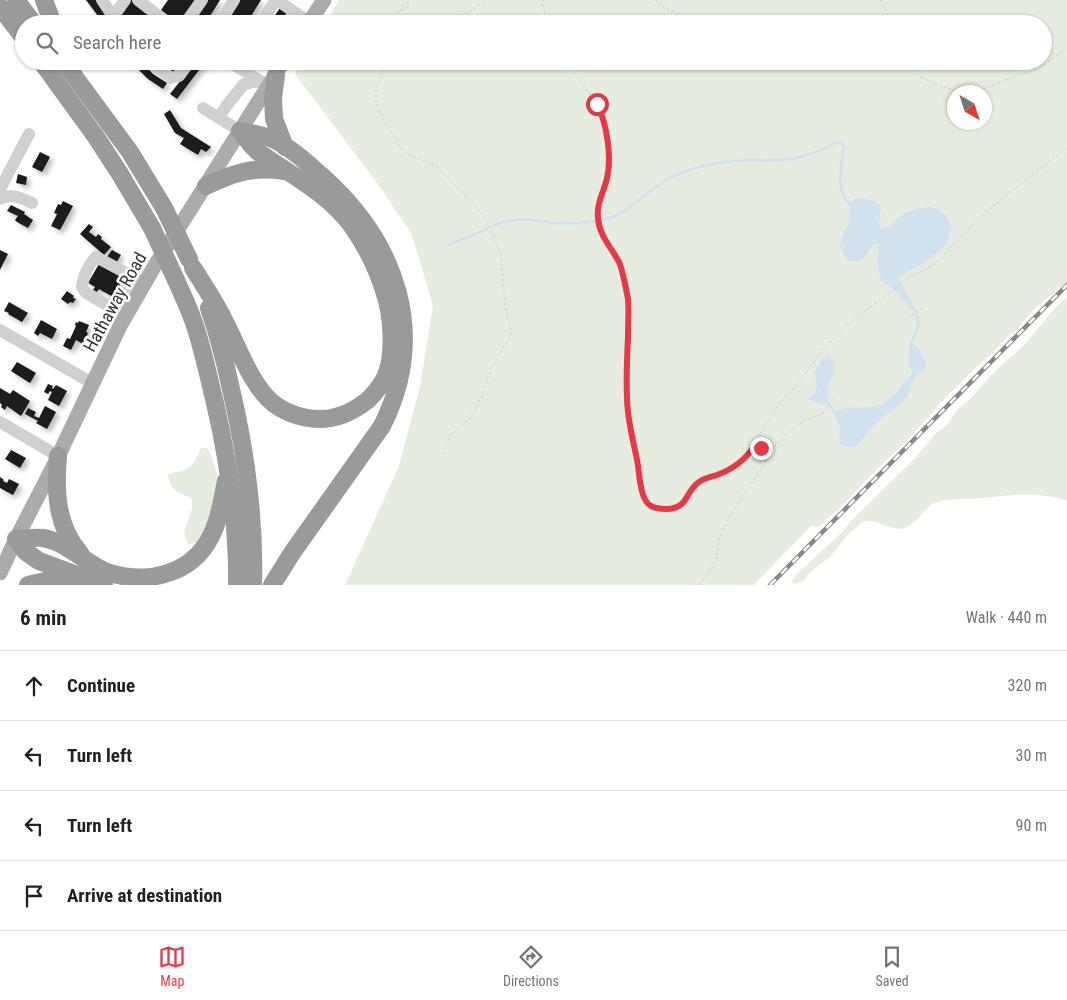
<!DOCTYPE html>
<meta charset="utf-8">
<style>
body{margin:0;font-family:"Roboto Condensed",sans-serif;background:#f6f6f6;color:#202124}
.compass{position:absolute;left:947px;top:85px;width:45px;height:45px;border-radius:50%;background:#fff;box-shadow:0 1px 4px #0004;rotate:141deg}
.stop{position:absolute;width:15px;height:15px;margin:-11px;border:4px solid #e63946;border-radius:50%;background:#fff}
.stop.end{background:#e63946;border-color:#fff;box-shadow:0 1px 5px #0008}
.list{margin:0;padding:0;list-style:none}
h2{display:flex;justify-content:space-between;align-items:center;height:65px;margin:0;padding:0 20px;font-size:21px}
h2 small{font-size:16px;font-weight:400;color:#757577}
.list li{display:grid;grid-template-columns:32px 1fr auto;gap:15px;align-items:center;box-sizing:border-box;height:70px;padding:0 20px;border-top:1px solid #e0e0e0}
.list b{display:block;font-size:19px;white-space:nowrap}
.list em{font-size:16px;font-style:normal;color:#757577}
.icon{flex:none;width:28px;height:28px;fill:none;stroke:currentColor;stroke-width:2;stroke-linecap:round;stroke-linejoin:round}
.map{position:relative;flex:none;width:1067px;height:585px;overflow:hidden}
.search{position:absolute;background:#fff;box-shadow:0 1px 4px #0004;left:15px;right:15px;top:15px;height:55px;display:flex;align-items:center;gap:12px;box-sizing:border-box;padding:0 18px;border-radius:28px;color:#757577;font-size:19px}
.sheet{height:345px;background:#fff}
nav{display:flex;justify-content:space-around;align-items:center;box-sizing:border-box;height:70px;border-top:1px solid #e0e0e0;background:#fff;font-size:14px;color:#757577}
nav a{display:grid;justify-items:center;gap:2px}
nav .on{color:#e63946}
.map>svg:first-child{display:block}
.green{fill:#e6ecdf;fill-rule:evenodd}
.water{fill:#cfe2ee}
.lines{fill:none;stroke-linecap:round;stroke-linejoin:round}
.stream{stroke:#cfe2ee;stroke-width:2.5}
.building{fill:#1a1a1a;filter:url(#shadow)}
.path{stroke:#cdcdcd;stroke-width:1;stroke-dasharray:2.5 2.5;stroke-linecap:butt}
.minor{stroke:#d0d0d0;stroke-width:12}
.major{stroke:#ababab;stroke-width:15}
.highway{stroke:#9a9a9a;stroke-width:18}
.rail-casing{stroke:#888;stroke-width:4.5}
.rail{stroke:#fff;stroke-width:2.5;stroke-dasharray:8;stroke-linecap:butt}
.highway-bridge{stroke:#9a9a9a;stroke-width:18}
.route{stroke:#e63946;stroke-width:6}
.labels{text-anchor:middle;stroke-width:5;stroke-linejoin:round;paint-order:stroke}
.street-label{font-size:18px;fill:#333;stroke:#fff}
</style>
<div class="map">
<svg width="1067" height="585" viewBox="0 0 1067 585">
<defs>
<filter id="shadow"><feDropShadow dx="3.5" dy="3.5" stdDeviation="2.5" flood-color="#0004"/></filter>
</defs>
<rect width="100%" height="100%" fill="#fff"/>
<g class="green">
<path d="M339,0H1067V282L1032,311L1017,330L1006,338L991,355L980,363L966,378L947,396L902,446L882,464L839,509L827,519L819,527H816L812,525L754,585H345L399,466L420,386L433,306L412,235L375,180L295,74L302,61H1043V24H325ZM954,92H984V122H954Z"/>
<path d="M1067,297V500C1050,495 1031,494 1014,495C1004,495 993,498 983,498C969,499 955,498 941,501C939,502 936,502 934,503C924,508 915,528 901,529C887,529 869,514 858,525L857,527L849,533L830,557L810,572L804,580L796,584L791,582L796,575L842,532L851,521L917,456L937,432L947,425L957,410L967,402L999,367L1016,353L1032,336L1055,308Z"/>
<path d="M201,448H207L212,457L218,477L217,501L212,522L196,543L189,544C175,531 198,514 191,498C178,492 170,491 168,475C173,472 178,472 184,470C194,467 197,456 201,448Z"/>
</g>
<g class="water">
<path d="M859,198C868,199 875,199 881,207L879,224L881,229C893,229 897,216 907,212C913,210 923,207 929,207C937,207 945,213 948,219C963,247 915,267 898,277L911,302L915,308L914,310H911C906,303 900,295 893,289C888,284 884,285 881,279C876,267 880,255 878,243C864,247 871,264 848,261L840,248L841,239L848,225L850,210L849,204L854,199Z"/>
<path d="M911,343C919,348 925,356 926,365C926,371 917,374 914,379C910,385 910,392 906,397C897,410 881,415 872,428C868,432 862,442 857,445C853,448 847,447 842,446C837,438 840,437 840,429C839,423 837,418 834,413L836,411L847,408L874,407L882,404L892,397L912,374V371L909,361L910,345Z"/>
<path d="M828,356C841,368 829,378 827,390C827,394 828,398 828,402L826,404L818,403L808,399C811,396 815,393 816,390C818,384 815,379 815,374C815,367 821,361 825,357Z"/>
</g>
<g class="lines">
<g class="stream">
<path d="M493,226C508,219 524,218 541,221C546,222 551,223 556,223C572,224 589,222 605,219C632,213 648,188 672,177C695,166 725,161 750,160C763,160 778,161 791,159C810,155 821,150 837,142L843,144C844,151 842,157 841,164C839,183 839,190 850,205"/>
<polyline points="448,245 487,229"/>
<path d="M911,343C917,329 923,323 913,308"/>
<polyline points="827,403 835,412"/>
</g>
</g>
<g class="building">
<polygon points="86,0 96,0 113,24 104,24"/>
<polygon points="131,0 133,0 163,24 130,24 119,16"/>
<polygon points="168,0 195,0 178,23 161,10"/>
<polygon points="208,0 220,0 205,24 193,24"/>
<polygon points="240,0 261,0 246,24 243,24 230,16"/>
<polygon points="280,8 287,12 280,24 269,24"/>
<polygon points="132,61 141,61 153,74 167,83 163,89 148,79 138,69"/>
<polygon points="162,61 181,61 173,72 161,62"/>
<polygon points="196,61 206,61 177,99 170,94"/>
<polygon points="170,110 181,128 211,147 206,152 201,149 198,155 180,144 184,138 175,133 164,114"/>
<polygon points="40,152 50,157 42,172 32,167"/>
<polygon points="18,174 27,177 26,185 16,183"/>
<polygon points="63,201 73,206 60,230 51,226 57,214 54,213 58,204 61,205"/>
<polygon points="11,205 25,212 24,214 33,220 28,228 17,222 15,220 18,216 7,211"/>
<polygon points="89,224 93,227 89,232 96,237 98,234 102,237 101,239 111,247 104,255 80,234"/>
<polygon points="0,250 8,254 0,270"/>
<polygon points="112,250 121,255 116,263 107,257"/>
<polygon points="99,264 124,278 113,297 99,289 97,292 93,290 95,287 88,283"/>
<polygon points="67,291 74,296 73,298 76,299 73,303 70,302 68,304 61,299"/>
<polygon points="9,302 28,313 22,322 8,314 9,313 4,311"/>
<polygon points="41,320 57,329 52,339 40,333 38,336 34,333"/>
<polygon points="79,321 89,325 86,332 88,333 83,344 76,340 71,350 63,346 67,338 70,339 76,326 75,325 76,322 78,323"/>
<polygon points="17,362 36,373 30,383 11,371"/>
<polygon points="48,384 53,386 52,388 53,389 56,385 67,391 59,406 48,400 52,392 50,391 48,394 44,392"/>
<polygon points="0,388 10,394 13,390 30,401 21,416 7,406 5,410 1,407 2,405 0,403"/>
<polygon points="45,406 56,412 47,429 36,423 38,421 25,414 28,408 36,412 34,416 39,418"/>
<polygon points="11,450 26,458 20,468 5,459"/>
<polygon points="0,477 4,480 3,481 7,483 9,479 19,484 13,495 0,488"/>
</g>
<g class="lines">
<g class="path">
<polyline points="538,0 542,6"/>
<polyline points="543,0 543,6 547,24"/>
<polyline points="655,0 665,8 699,24"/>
<polyline points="881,0 892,24"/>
<polyline points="387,23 397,13 409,7 409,4 405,4 400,11"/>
<path d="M369,24C378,16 380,15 388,24"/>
<polyline points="437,24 471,11 486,0"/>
<polyline points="747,24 748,21"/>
<polyline points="382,61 383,69 376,90 376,103 380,113 401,148 408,155 436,166 477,207 488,223 501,256 505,304 511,331 511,336 492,366 483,393 475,410 465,423 450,435 443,454"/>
<polyline points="565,61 597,104 603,119 608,150 608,170 605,186 598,206 598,218 603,236 620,265 627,296 628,318 627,398 628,414 639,469 643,497 648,504 654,507 663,509 673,509 677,507 683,502 699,482 729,470 736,466 750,452 762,430 777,407 799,382 821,352 846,326 862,313 888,295 904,281 936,263 986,212 1067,147"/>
<path d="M909,61C917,77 923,79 938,85C969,98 984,89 1013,77C1020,74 1028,73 1035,70C1046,64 1057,55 1067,48"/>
<polyline points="595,236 599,232 599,227"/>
<polyline points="908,318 923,307"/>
<polyline points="767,454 792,429 805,420 822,414 835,396"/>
<path d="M700,585L707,575L716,561L718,543L724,527L735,508L765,464C768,455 764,448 755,446"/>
</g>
<g class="minor">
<polyline points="102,0 118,24"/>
<polyline points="138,0 169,24"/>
<polyline points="277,0 309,22"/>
<polyline points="113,17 125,0"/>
<polyline points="185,24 202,0"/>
<polyline points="228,24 222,19 234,0"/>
<polyline points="260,24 276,0"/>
<polyline points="228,61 262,82"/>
<polyline points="151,62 171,78 179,76 190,61"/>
<polyline points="203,108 240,131"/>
<polyline points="219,117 227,105 244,84 260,81"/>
<polyline points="0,189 29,134"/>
<path d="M0,199C12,193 21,198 32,203"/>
<polyline points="116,310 134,277"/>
<path d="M126,316L86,293L82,287C83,276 89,264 96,257L145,283"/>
<polyline points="0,330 92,383"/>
<polyline points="0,422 58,456"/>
</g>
<g class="major">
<polyline points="308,24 324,0"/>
<polyline points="0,573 16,539 54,465 120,326 154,267 284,61"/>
</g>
<g class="highway">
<polyline points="16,0 34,24"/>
<polyline points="44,0 53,24"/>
<polyline points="0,7 24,38"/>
<polyline points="41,61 96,137 120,174 152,228"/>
<polyline points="63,61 130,152 164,208"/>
<polyline points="276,75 273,98 274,119 285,147"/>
<path d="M240,131C250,133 260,134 270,138C289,146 306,162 322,176C396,242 429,333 382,426L292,553L272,585"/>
<path d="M206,186C233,173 254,166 284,171"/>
<path d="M193,268C204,285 215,302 224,320C238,346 251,386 274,404C292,417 317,423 339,416C350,413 359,407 368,400C375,393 382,385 386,375C395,355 392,315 385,294C378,270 366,246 352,226C327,192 290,175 257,151L252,146L240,131"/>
<path d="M176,280C183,296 191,312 196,329C204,354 209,379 215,403C229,464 238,523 237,585"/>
<path d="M209,308C218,334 225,361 231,389C246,453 255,519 253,585"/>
<path d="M58,456C55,490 56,526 80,553"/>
<path d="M16,539C25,539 34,537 43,538C67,542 85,563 107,572C146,585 192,575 211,536C220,519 222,499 226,481"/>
<polyline points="16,539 26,552 39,561 104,585"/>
<polyline points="28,585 58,578 75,578"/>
</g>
<g class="rail-casing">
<polyline id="rail" points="770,585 1067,285"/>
</g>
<use href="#rail" class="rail"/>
<g class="highway-bridge">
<polyline points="164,208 189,259"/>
<polyline points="152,228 176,280"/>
</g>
</g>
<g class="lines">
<path class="route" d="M597,104C607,124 612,157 607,178C604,192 596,204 598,218C599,235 611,247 619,262C623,271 626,289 628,299C629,311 628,324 628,337C627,357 626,377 627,397C627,419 633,439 637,460C640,473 639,499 651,506C655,508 661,509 666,509C689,509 685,491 699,482C704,478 711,477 717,475C733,469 745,461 754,446L761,448"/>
</g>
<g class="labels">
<g class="street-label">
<text transform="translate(115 302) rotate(-61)" y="6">Hathaway Road</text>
</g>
</g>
</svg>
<svg class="compass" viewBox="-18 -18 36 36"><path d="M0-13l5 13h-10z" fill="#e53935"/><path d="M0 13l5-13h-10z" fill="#757577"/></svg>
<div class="stop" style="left:597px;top:104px"></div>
<div class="stop end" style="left:761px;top:448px"></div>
<div class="search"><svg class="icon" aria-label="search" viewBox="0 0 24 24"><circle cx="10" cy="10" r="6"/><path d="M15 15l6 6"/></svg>Search here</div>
</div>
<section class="sheet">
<h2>6 min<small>Walk · 440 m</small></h2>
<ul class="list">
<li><svg class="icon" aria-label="ahead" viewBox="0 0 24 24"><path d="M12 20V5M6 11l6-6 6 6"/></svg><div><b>Continue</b></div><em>320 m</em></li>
<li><svg class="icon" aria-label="left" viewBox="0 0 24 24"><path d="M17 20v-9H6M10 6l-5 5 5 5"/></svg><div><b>Turn left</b></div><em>30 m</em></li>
<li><svg class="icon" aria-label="left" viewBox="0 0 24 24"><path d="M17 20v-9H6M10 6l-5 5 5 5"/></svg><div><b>Turn left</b></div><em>90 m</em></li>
<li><svg class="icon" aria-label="arrive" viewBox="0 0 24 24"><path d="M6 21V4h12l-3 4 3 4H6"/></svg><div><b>Arrive at destination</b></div></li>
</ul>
</section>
<nav>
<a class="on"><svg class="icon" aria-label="map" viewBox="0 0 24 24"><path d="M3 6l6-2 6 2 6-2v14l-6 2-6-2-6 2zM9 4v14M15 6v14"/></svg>Map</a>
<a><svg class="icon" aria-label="directions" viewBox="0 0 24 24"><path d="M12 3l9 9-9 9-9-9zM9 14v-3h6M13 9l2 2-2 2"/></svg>Directions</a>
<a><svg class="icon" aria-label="saved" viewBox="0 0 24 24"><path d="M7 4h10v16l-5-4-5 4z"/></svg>Saved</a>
</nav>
